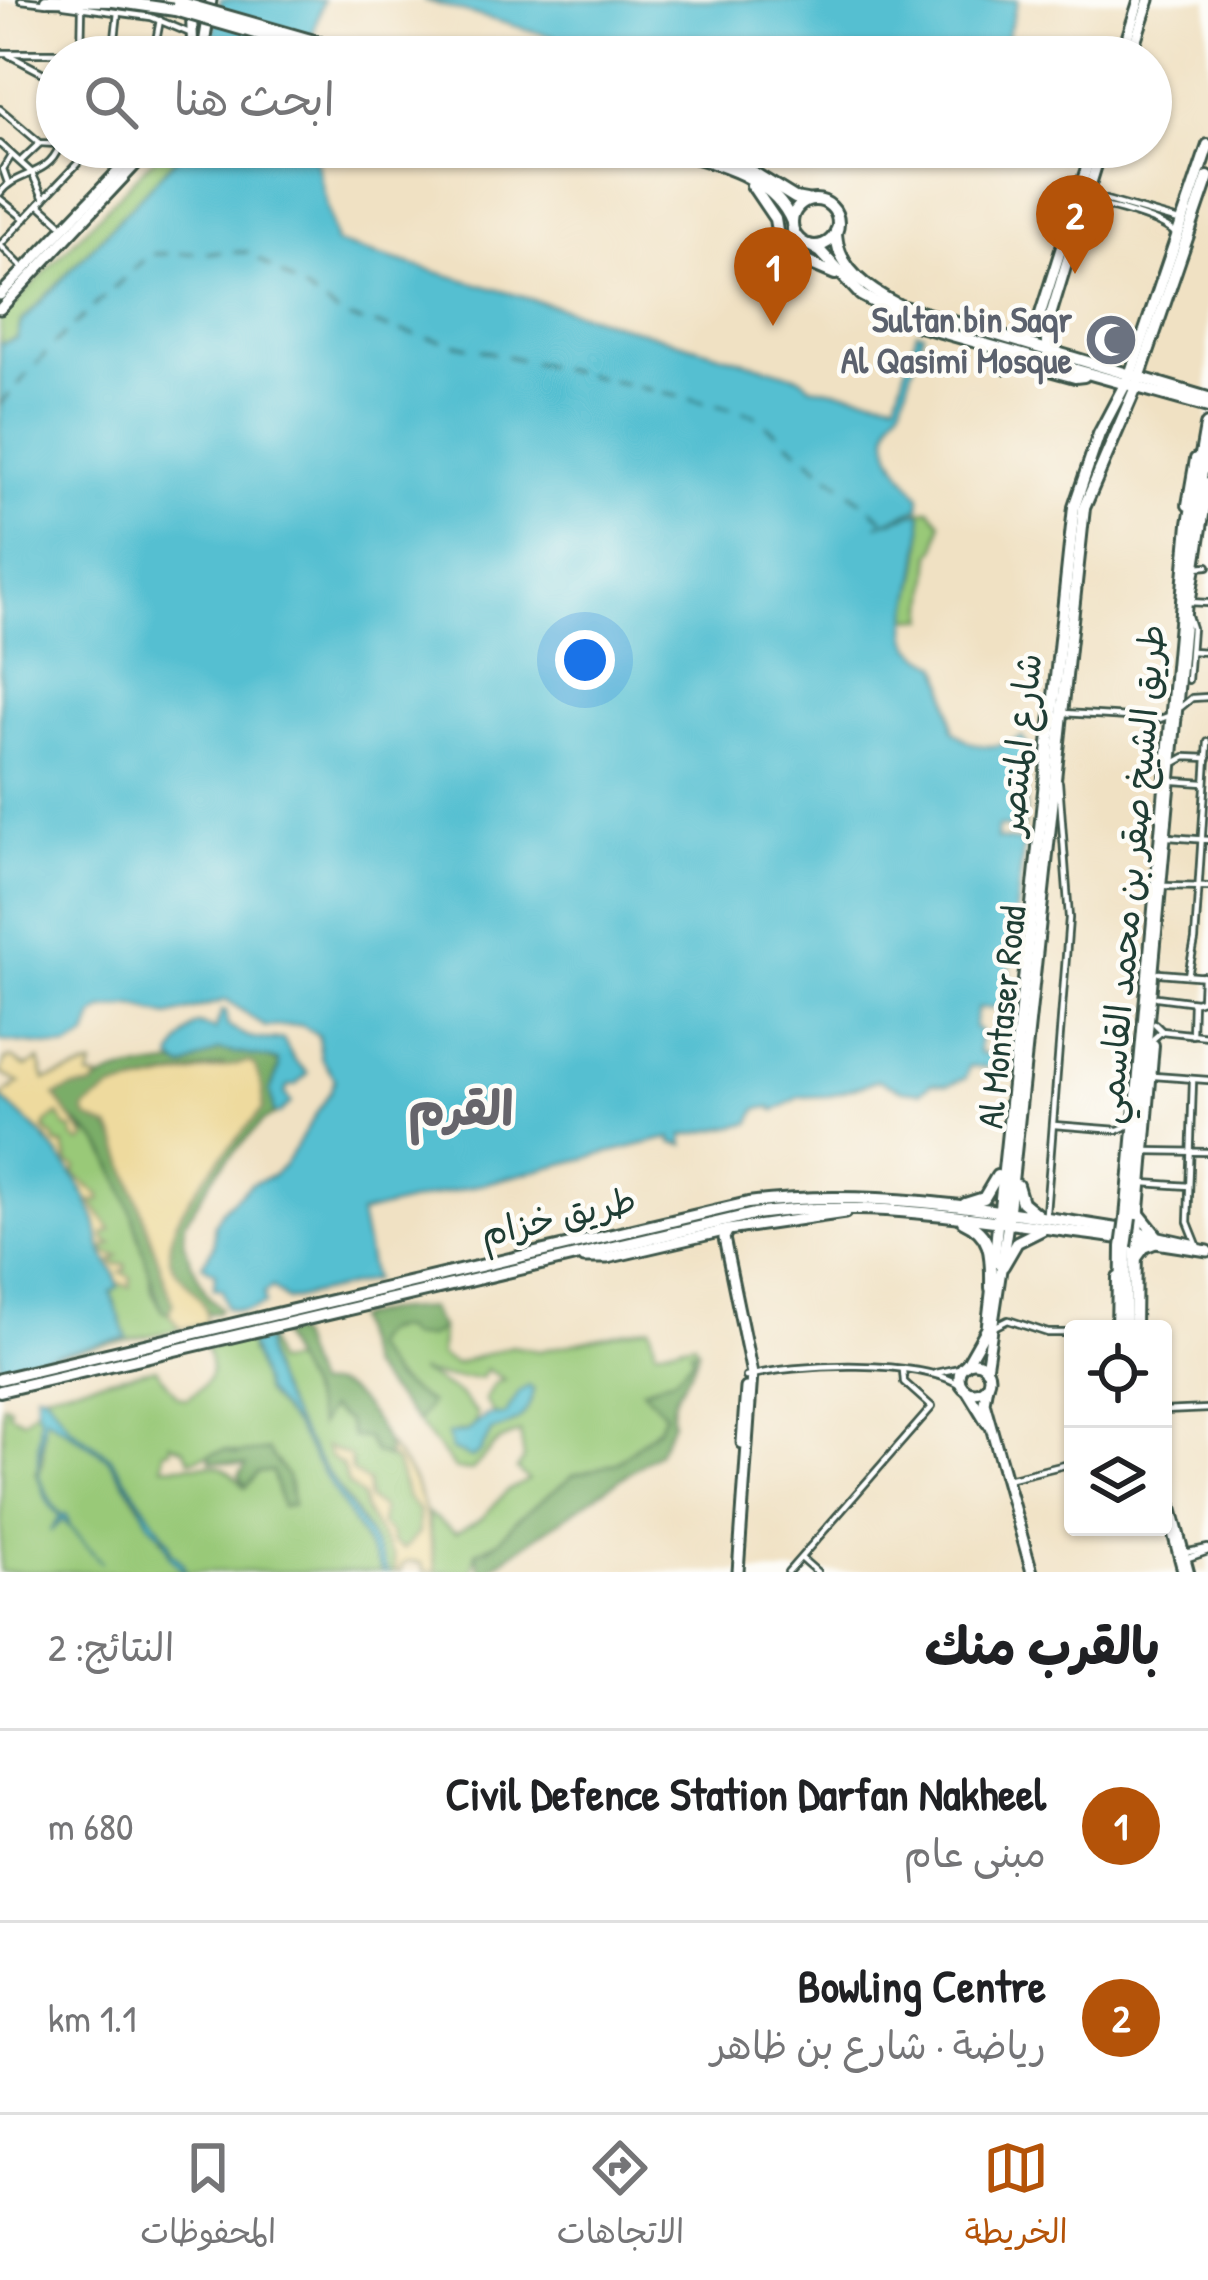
<!DOCTYPE html>
<html lang="ar">
<meta charset="utf-8">
<style>
body{margin:0;font-family:"Patrick Hand","Playpen Sans Arabic",sans-serif;background:#f6f6f6;color:#202124;direction:rtl}
.controls{position:absolute;right:36px;bottom:36px;display:grid;overflow:hidden;border-radius:12px;box-shadow:0 3px 9px #0004}
.controls button{width:108px;height:108px;display:grid;place-items:center;padding:0;border:0;border-bottom:3px solid #e0e0e0;background:#fff;color:#202124;font:60px sans-serif}
.you{position:absolute;left:585px;top:660px;width:42px;height:42px;margin:-30px;border:9px solid #fff;border-radius:50%;background:#1a73e8;box-shadow:0 0 0 18px #1a73e833}
.badge{display:grid;place-items:center;width:78px;height:78px;border-radius:50%;background:#b45309;color:#fff;font-size:39px;font-weight:700}
.pin{position:absolute;translate:-50% -99px;filter:drop-shadow(0 3px 6px #0008)}
.pin::after{content:'';position:absolute;top:63px;width:42px;height:36px;background:inherit;clip-path:polygon(0 0,100% 0,50% 100%)}
.list{margin:0;padding:0;list-style:none}
h2{display:flex;justify-content:space-between;align-items:center;height:156px;margin:0;padding:0 48px;font-size:51px}
h2 small{font-size:39px;font-weight:400;color:#757577}
.list li{display:grid;grid-template-columns:78px 1fr auto;gap:36px;align-items:center;box-sizing:border-box;height:192px;padding:0 48px;border-top:3px solid #e0e0e0}
.list b{display:block;font-size:45px;white-space:nowrap}
.list p{margin:0;font-size:39px;white-space:nowrap;color:#757577}
.list em{font-size:39px;font-style:normal;color:#757577}
.icon{flex:none;width:66px;height:66px;fill:none;stroke:currentColor;stroke-width:2;stroke-linecap:round;stroke-linejoin:round}
.map{position:relative;flex:none;width:1208px;height:1572px;overflow:hidden;direction:ltr}
.search{position:absolute;background:#fff;box-shadow:0 3px 9px #0004;left:36px;right:36px;top:36px;height:132px;display:flex;align-items:center;gap:30px;box-sizing:border-box;padding:0 42px;border-radius:66px;color:#757577;font-size:45px}
.sheet{height:540px;background:#fff}
nav{display:flex;justify-content:space-around;align-items:center;box-sizing:border-box;height:168px;border-top:3px solid #e0e0e0;background:#fff;font-size:33px;color:#757577}
nav a{display:grid;justify-items:center;gap:6px}
nav .on{color:#b45309}
.map>svg:first-child{display:block}
.green{fill:#99c978;stroke:#5c8356;stroke-width:3;fill-rule:evenodd}
.forest{fill:#7aad68;stroke:#4c754e;stroke-width:3}
.sand{fill:#eeda9e;stroke:#868c69;stroke-width:3}
.water{fill:#55bfd1;stroke:#3a7e82;stroke-width:3}
.lines{fill:none;stroke-linecap:round;stroke-linejoin:round}
.ferry{stroke:#2f6463;stroke-width:3;stroke-dasharray:15 12;stroke-linecap:butt}
.street-casing{stroke:#3e5649;stroke-width:10}
.secondary-casing{stroke:#3e5649;stroke-width:15}
.primary-casing{stroke:#3e5649;stroke-width:16}
.highway-casing{stroke:#3e5649;stroke-width:20}
.street{stroke:#fff;stroke-width:4.5}
.secondary{stroke:#fff;stroke-width:9}
.primary{stroke:#fff;stroke-width:10}
.highway{stroke:#fff;stroke-width:14}
.primary-bridge-casing{stroke:#3e5649;stroke-width:16;stroke-linecap:butt}
.highway-bridge-casing{stroke:#3e5649;stroke-width:20;stroke-linecap:butt}
.primary-bridge{stroke:#fff;stroke-width:10}
.highway-bridge{stroke:#fff;stroke-width:14}
.labels{text-anchor:middle;stroke-width:9;stroke-linejoin:round;paint-order:stroke}
.worship-label{font-size:36px;font-weight:bold;fill:#5b616d;stroke:#fdfcf7;text-anchor:end}
.street-label{font-size:36px;fill:#1f3d34;stroke:#fdfcf7}
.district-label{font-size:48px;font-weight:bold;fill:#66656b;stroke:#fdfcf7}
</style>
<div class="map">
<svg width="1208" height="1572" viewBox="0 0 1208 1572">
<rect width="100%" height="100%" fill="#fdfcf7"/>
<filter id="ink" filterUnits="userSpaceOnUse"><feTurbulence type="fractalNoise" baseFrequency=".00833" numOctaves="2"/><feDisplacementMap in="SourceGraphic" scale="24" xChannelSelector="R" yChannelSelector="G"/><feConvolveMatrix kernelMatrix="1 2 1 2 8 2 1 2 1" color-interpolation-filters="sRGB"/></filter>
<filter id="wash" filterUnits="userSpaceOnUse"><feTurbulence type="fractalNoise" baseFrequency=".004" numOctaves="4" result="noise"/><feDisplacementMap in="SourceGraphic" scale="48" xChannelSelector="R" yChannelSelector="G"/><feGaussianBlur stdDeviation="2.7" result="paint"/><feColorMatrix in="noise" values="0 0 0 0 0 0 0 0 0 0 0 0 0 0 0 0 0 1.4 0 .05"/><feComposite in="paint" operator="in"/></filter>
<g filter="url(#wash)">
<rect width="100%" height="100%" fill="#f0e1c3"/>
<g class="green">
<polygon points="165,147 187,147 21,322 17,338 0,344 0,319"/>
<path d="M930,509L941,522L937,547L932,554L926,619L906,618C915,589 928,541 919,512Z"/>
<polygon points="55,1114 61,1115 66,1128 73,1130 73,1137 85,1135 79,1126 100,1143 128,1196 147,1256 152,1292 162,1310 173,1314 181,1329 24,1361 76,1167 68,1163 64,1145 55,1143 54,1137 46,1133 45,1124"/>
<path d="M650,1326L656,1350L694,1342L698,1349L692,1350L693,1358L675,1377L643,1389L665,1414L659,1427L616,1463L574,1475L515,1521L501,1539L476,1552L472,1572H436L428,1513L456,1533L482,1518L507,1491L528,1480L517,1469L524,1459L520,1432L499,1441L471,1471L455,1469L417,1422L429,1403C406,1387 382,1373 370,1347L380,1332L397,1329L428,1337L441,1329L440,1356L454,1364L512,1346L539,1351ZM486,1369L505,1380L495,1383L485,1400L495,1416L505,1415L533,1391C528,1417 517,1424 491,1431L476,1455L451,1450L449,1434L474,1429L477,1415L459,1394L418,1371C439,1379 459,1377 481,1378Z"/>
<path d="M244,1338L249,1343L250,1353L254,1354L265,1393L296,1428L383,1572H0L3,1404L10,1406L9,1413L23,1420L36,1408L40,1414V1466L35,1472L50,1503L38,1476L43,1463L44,1416L108,1458L181,1568L184,1564L171,1552L169,1542L113,1460L69,1427L43,1393L156,1368L177,1396L187,1399C209,1383 217,1376 206,1348ZM170,1443L184,1449L190,1460L225,1450L278,1462L290,1484L292,1506L282,1507L272,1471L258,1473L245,1488C217,1452 199,1469 162,1466L164,1451L171,1450Z"/>
<path d="M267,1338L274,1363L293,1361L316,1412L321,1416L329,1408L347,1421L352,1437L368,1438L376,1453L396,1462L407,1497L419,1511V1533L404,1549L393,1543L390,1533L381,1525L382,1509L368,1499V1482L351,1472L352,1463L337,1452L331,1457L340,1461L348,1484L362,1497L366,1513L394,1558L395,1572H388C357,1498 293,1441 266,1366C263,1356 265,1348 267,1338Z"/>
</g>
<g class="forest">
<path d="M219,1049L264,1055L280,1064L272,1086L276,1114L263,1121L216,1172L185,1222L184,1243L190,1260L207,1295L220,1308L217,1313H207C200,1294 176,1280 170,1259C161,1227 215,1159 238,1139L223,1065L111,1090L91,1104L117,1140L173,1303L169,1313L162,1311C142,1257 133,1201 105,1151C92,1129 65,1120 55,1096L72,1088L93,1087C109,1068 151,1069 175,1064L185,1068Z"/>
<path d="M429,1308L441,1329L428,1337H409L402,1330C386,1326 377,1333 370,1347L394,1380L430,1403L417,1422L368,1368L354,1319L384,1311Z"/>
<path d="M292,1333L297,1337L314,1386C320,1386 327,1383 334,1385C358,1391 388,1434 389,1457L375,1453L367,1438L352,1437L347,1421L329,1408L319,1426L310,1396L279,1336Z"/>
<path d="M698,1349C695,1378 666,1390 673,1422L658,1453L485,1572H480L476,1552L488,1549L501,1539L515,1521L574,1475L617,1463L659,1427L665,1413L643,1390L675,1377L693,1358L691,1350Z"/>
<polygon points="226,1450 236,1454 268,1450 288,1477 293,1505 282,1507 272,1471 258,1473 246,1487 239,1475 246,1465 210,1461 210,1454"/>
</g>
<g class="sand">
<polygon points="12,1058 26,1067 39,1060 45,1080 92,1066 89,1078 99,1079 93,1087 72,1088 55,1096 86,1139 80,1143 73,1137 73,1130 66,1128 59,1114 46,1123 45,1130 54,1137 55,1143 64,1146 68,1163 76,1167 74,1174 100,1196 100,1201 91,1201 111,1230 104,1234 105,1240 112,1244 105,1247 105,1253 118,1256 112,1262 115,1265 125,1264 126,1270 121,1272 131,1277 130,1287 118,1283 101,1249 95,1219 76,1181 46,1138 0,1097 20,1083 0,1073 5,1060"/>
<path d="M249,1062L255,1066L262,1088L263,1109C239,1139 147,1227 174,1268C187,1287 210,1300 206,1323L181,1329L169,1313L173,1303L117,1140L110,1128L87,1118L84,1109L111,1090Z"/>
<path d="M389,1445C428,1494 425,1514 436,1572H424L422,1564L409,1561L402,1565L401,1572H395L394,1558L364,1509L362,1497L348,1484L342,1465L331,1458L326,1447L350,1456L351,1471L368,1482V1499L382,1509L381,1525L390,1533L393,1543L404,1549L419,1533V1511L407,1497L396,1462L389,1457Z"/>
</g>
<g class="water">
<polygon points="221,0 323,0 306,57 208,57"/>
<polygon points="423,0 1018,0 1001,57 624,57"/>
<path d="M187,147H313L336,243L800,377L811,386L896,400L917,331L923,333L901,406C871,438 899,469 920,496L919,508L877,525L919,512L922,516C923,541 918,569 913,594C906,631 898,646 939,665C947,687 950,706 953,730C976,751 994,750 1022,737L1029,749L1024,828L998,827L997,839L1024,842L1005,1007L978,1008L974,1027L980,1031L979,1052L998,1057L997,1068L969,1066L966,1078L948,1085L932,1083L920,1092L903,1090L878,1080L828,1096L800,1097L775,1111L770,1107L757,1109L751,1123L683,1136L684,1145L672,1143V1138L660,1140L360,1214L373,1280L287,1300L272,1287L264,1294L265,1304C251,1311 240,1313 226,1307L222,1290L214,1288L215,1273L202,1265L214,1246V1225L222,1210L251,1184L272,1176L285,1164L330,1092L335,1079L321,1058L318,1035L301,1025L265,1027L227,1000L168,1016L136,1006L104,1009L94,1016L87,1037L67,1048L0,1041V344L17,338L21,323Z"/>
<path d="M222,1010L226,1011L227,1025C245,1039 261,1041 283,1039L294,1060L308,1073L296,1085L288,1086L285,1094L291,1103L279,1114L274,1113L270,1091L279,1069L278,1060L219,1050L184,1068L172,1060C173,1052 190,1026 198,1024C199,1024 214,1029 215,1030Z"/>
<path d="M0,1097C40,1130 75,1167 94,1216C99,1228 98,1241 103,1253C108,1265 117,1273 118,1287L111,1292L127,1338L16,1362L12,1368L0,1367Z"/>
<path d="M266,1340C259,1396 363,1512 388,1572H383L296,1428L265,1392L249,1343Z"/>
<path d="M529,1386L533,1390C528,1417 517,1424 491,1431L481,1451L472,1458L451,1450L448,1434L467,1432L487,1415H505L520,1391Z"/>
<path d="M36,1392L43,1393L51,1401L69,1427L111,1457L169,1542L171,1552L184,1564L185,1572L170,1557L163,1538L149,1523L137,1499L108,1458L45,1416L38,1476L54,1507L63,1516L66,1514L70,1527L102,1563L63,1520L50,1532L60,1517C31,1487 38,1455 40,1417L36,1408Z"/>
</g>
<g class="lines">
<polyline class="ferry" points="0,405 55,343 150,254 248,252 345,318 753,414 885,520"/>
</g>
</g>
<g filter="url(#ink)">
<g class="lines">
<g class="street-casing">
<g id="street">
<polyline points="21,0 47,3"/>
<polyline points="64,5 151,17 192,34"/>
<polyline points="0,53 60,53 81,44"/>
<polyline points="9,55 47,75 57,76"/>
<polyline points="81,57 82,7"/>
<polyline points="113,57 118,12"/>
<polyline points="153,57 160,20"/>
<polyline points="47,76 47,95 57,98"/>
<polyline points="0,109 40,143 57,144"/>
<polyline points="0,144 32,173 44,199"/>
<polyline points="97,147 119,167"/>
<polyline points="22,160 40,143"/>
<polyline points="8,183 3,169 11,156"/>
<polyline points="1090,189 1099,198 1179,221"/>
<path d="M0,193C16,171 48,177 59,147"/>
<polyline points="0,199 25,219"/>
<polyline points="39,204 60,223"/>
<path d="M1088,205C1107,204 1166,221 1176,235"/>
<polyline points="0,245 93,147"/>
<polyline points="0,245 21,266"/>
<polyline points="1196,567 1208,566"/>
<polyline points="1189,602 1208,603"/>
<polyline points="1191,651 1208,652"/>
<polyline points="1188,680 1192,628 1188,616"/>
<polyline points="1181,707 1192,698 1208,697"/>
<polyline points="1064,713 1160,719 1171,715"/>
<polyline points="1176,762 1185,757 1208,758"/>
<polyline points="1175,781 1204,783"/>
<polyline points="1169,837 1208,840"/>
<polyline points="1166,886 1208,887"/>
<polyline points="1159,973 1208,977"/>
<polyline points="1188,975 1195,940 1208,742"/>
<polyline points="1157,997 1196,1002 1208,998"/>
<polyline points="1202,1000 1203,976"/>
<polyline points="1155,1024 1162,1031 1208,1036"/>
<polyline points="1192,1035 1193,1002"/>
<polyline points="1153,1039 1162,1031"/>
<polyline points="1154,1076 1208,1080"/>
<polyline points="1193,1081 1188,1222 1198,1247"/>
<polyline points="1054,1125 1118,1130 1130,1125"/>
<polyline points="1146,1151 1208,1152"/>
<polyline points="1143,1183 1189,1186"/>
<polyline points="1046,1213 1069,918 1059,782"/>
<polyline points="994,1327 1008,1320 1048,1333 1073,1333"/>
<polyline points="936,1373 964,1367"/>
<path d="M746,1377C791,1363 926,1358 963,1387"/>
<polyline points="1163,1411 1208,1409"/>
<polyline points="1007,1479 1073,1463"/>
<polyline points="1184,1553 1208,1548"/>
<polyline points="801,1558 817,1572"/>
<polyline points="1185,1559 1208,1551"/>
<polyline points="788,1572 932,1407 904,1382 903,1370"/>
</g>
</g>
<g class="secondary-casing">
<g id="secondary">
<polyline points="191,0 193,57"/>
<polyline points="202,57 211,0"/>
<polyline points="1121,57 1139,0"/>
<polyline points="1130,57 1149,0"/>
<polyline points="0,295 141,147"/>
<polyline points="0,309 152,147"/>
<polyline points="1047,327 1102,147"/>
<polyline points="1022,341 1035,331 1093,147"/>
<polyline points="728,1230 724,1238 752,1374 738,1572"/>
<polyline points="1137,1232 1191,1244"/>
<polyline points="1136,1240 1208,1251"/>
<polyline points="584,1258 607,1258 728,1230 845,1213"/>
<polyline points="994,1263 998,1220"/>
<circle cx="974" cy="1377" r="15"/>
<polyline points="966,1365 987,1328 992,1285"/>
<polyline points="986,1369 1008,1223"/>
<polyline points="987,1385 984,1402 1032,1572"/>
<polyline points="968,1392 987,1423"/>
<polyline points="742,1443 746,1388"/>
</g>
</g>
<g class="primary-casing">
<g id="primary">
<polyline points="46,0 113,1 175,10"/>
<path d="M655,147C702,160 771,171 792,222"/>
<polyline points="686,147 746,168 795,198 806,200"/>
<polyline points="557,151 558,147"/>
<polyline points="752,185 775,219 782,262"/>
<circle cx="815" cy="223" r="23"/>
<path d="M836,231C836,269 869,290 900,306L1208,398"/>
<polyline points="809,245 821,252 861,295 916,325 1208,407"/>
<polyline points="784,271 804,261 835,274"/>
<polyline points="1047,325 1048,343 1057,351"/>
<polyline points="1005,368 1007,362 1013,360 1075,377 1084,376"/>
<polyline points="1188,505 1196,459"/>
<polyline points="1190,598 1208,483"/>
<polyline points="1017,1185 1022,1202 1040,1217"/>
<polyline points="965,1204 984,1198 997,1176"/>
<polyline points="1140,1215 1156,1235"/>
<polyline points="999,1217 1074,507 1099,434 1130,375 1208,145"/>
<polyline points="1008,1219 1084,508 1136,387 1208,177"/>
<path d="M963,1221C994,1235 991,1258 991,1288"/>
<polyline points="1136,1258 1144,1247 1154,1243"/>
<polyline points="1003,1266 1017,1242 1043,1229"/>
<polyline points="1117,1329 1118,1278"/>
<polyline points="1135,1329 1136,1245 1153,1045"/>
<path d="M0,1379L748,1203C879,1187 1008,1212 1137,1232"/>
<path d="M0,1391L754,1214C882,1197 1009,1225 1136,1240"/>
</g>
</g>
<g class="highway-casing">
<g id="highway">
<polyline points="1128,1218 1191,524 1208,426"/>
<polyline points="1123,1329 1124,1247"/>
<polyline points="1163,1486 1186,1572"/>
</g>
</g>
<use href="#street" class="street"/>
<use href="#secondary" class="secondary"/>
<use href="#primary" class="primary"/>
<use href="#highway" class="highway"/>
<g class="primary-bridge-casing">
<g id="primary-bridge">
<polyline points="178,2 370,57"/>
<polyline points="175,10 339,57"/>
</g>
</g>
<g class="highway-bridge-casing">
<polyline id="highway-bridge" points="1124,1247 1128,1218"/>
</g>
<use href="#primary-bridge" class="primary-bridge"/>
<use href="#highway-bridge" class="highway-bridge"/>
</g>
</g>
<defs>
<g id="mosque-disc" transform="scale(2.7)"><circle r="9.5" fill="#6b7280" stroke="#fdfcf7"/><path d="M3.5-4.9A6 6 0 1 0 3.5 4.9A5 5 0 1 1 3.5-4.9Z" fill="#fff"/></g>
</defs>
<g fill-rule="evenodd">
<use href="#mosque-disc" x="1111" y="340"/>
</g>
<g class="labels">
<g class="worship-label">
<text x="1072" y="332">Sultan bin Saqr<tspan x="1072" dy="41">Al Qasimi Mosque</tspan></text>
</g>
<g class="street-label">
<text transform="translate(1019 744) rotate(-84)" y="13">شارع المنتصر</text>
<text transform="translate(1130 874) rotate(-85)" y="13">طريق الشيخ صقر بن محمد القاسمي</text>
<text transform="translate(1001 1017) rotate(-84)" y="13">Al Montaser Road</text>
<text transform="translate(558 1216) rotate(-13)" y="13">طريق خزام</text>
</g>
<g class="district-label">
<text x="461" y="1125">القرم</text>
</g>
</g>
</svg>
<div class="controls">
<button><svg class="icon" aria-label="locate" viewBox="0 0 24 24"><circle cx="12" cy="12" r="6"/><path d="M12 2v4M12 18v4M2 12h4M18 12h4"/></svg></button>
<button><svg class="icon" aria-label="layers" viewBox="0 0 24 24"><path d="M12 4l9 5-9 5-9-5zM3 14l9 5 9-5"/></svg></button>
</div>
<div class="you"></div>
<div class="pin badge" style="left:773px;top:326px">1</div>
<div class="pin badge" style="left:1075px;top:274px">2</div>
<div class="search"><svg class="icon" aria-label="search" viewBox="0 0 24 24"><circle cx="10" cy="10" r="6"/><path d="M15 15l6 6"/></svg>ابحث هنا</div>
</div>
<section class="sheet">
<h2>بالقرب منك<small>النتائج: 2</small></h2>
<ul class="list">
<li><span class="badge">1</span><div><b>Civil Defence Station Darfan Nakheel</b><p>مبنى عام</p></div><em>680 m</em></li>
<li><span class="badge">2</span><div><b>Bowling Centre</b><p>رياضة · شارع بن ظاهر</p></div><em>1.1 km</em></li>
</ul>
</section>
<nav>
<a class="on"><svg class="icon" aria-label="map" viewBox="0 0 24 24"><path d="M3 6l6-2 6 2 6-2v14l-6 2-6-2-6 2zM9 4v14M15 6v14"/></svg>الخريطة</a>
<a><svg class="icon" aria-label="directions" viewBox="0 0 24 24"><path d="M12 3l9 9-9 9-9-9zM9 14v-3h6M13 9l2 2-2 2"/></svg>الاتجاهات</a>
<a><svg class="icon" aria-label="saved" viewBox="0 0 24 24"><path d="M7 4h10v16l-5-4-5 4z"/></svg>المحفوظات</a>
</nav>
